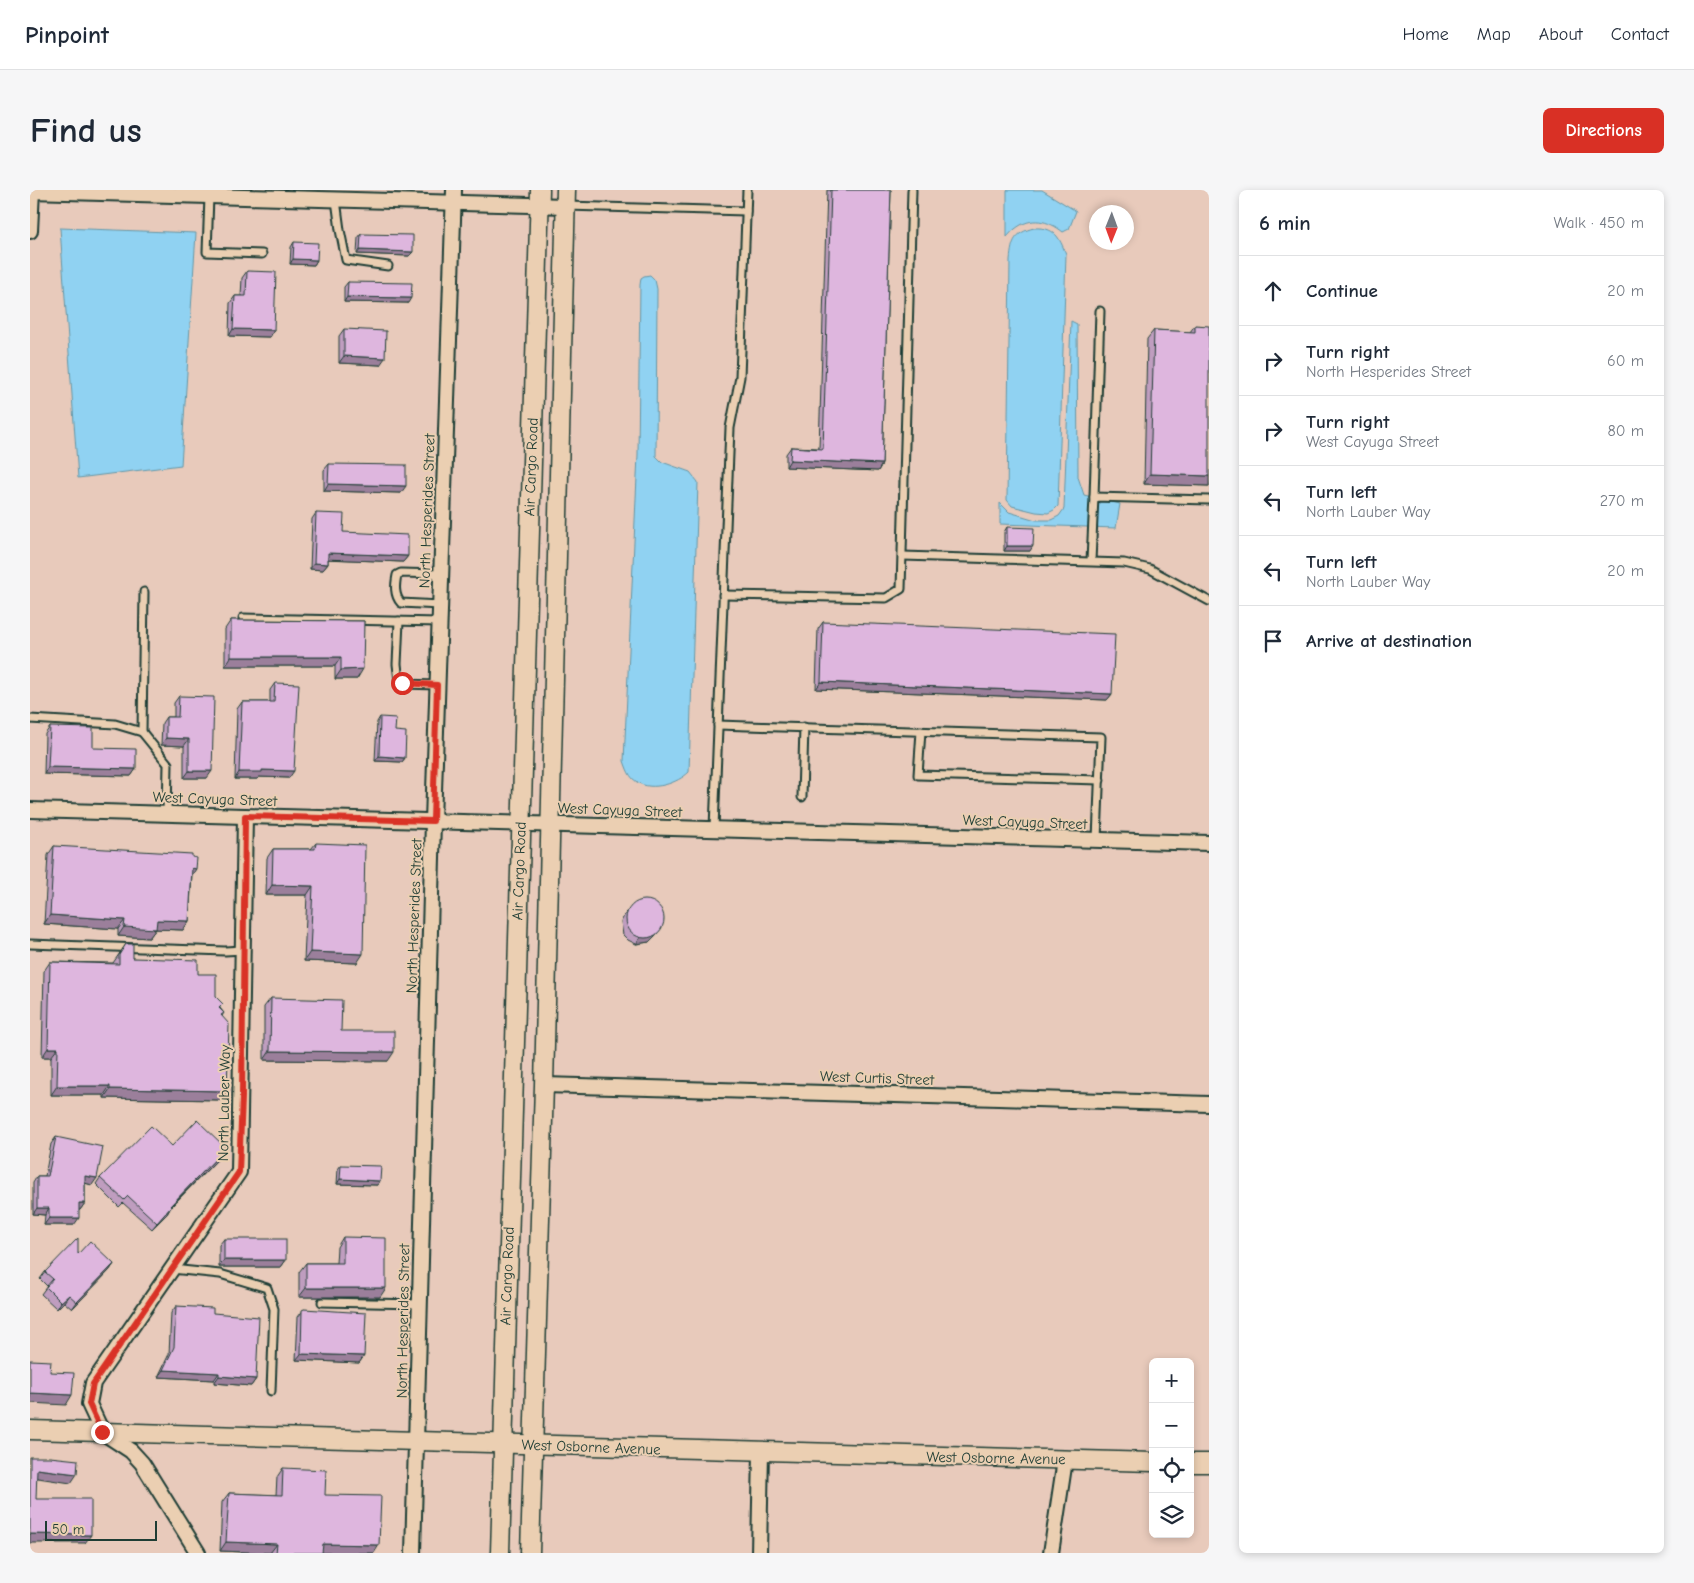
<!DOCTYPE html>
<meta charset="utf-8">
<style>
body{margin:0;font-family:"Comic Neue",sans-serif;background:#f6f6f7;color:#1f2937}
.controls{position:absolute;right:15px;bottom:15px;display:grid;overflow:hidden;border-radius:8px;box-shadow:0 2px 8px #0003}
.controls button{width:45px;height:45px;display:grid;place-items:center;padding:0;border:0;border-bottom:1px solid #e0e1e3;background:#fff;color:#1f2937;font:25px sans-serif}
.compass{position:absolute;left:1059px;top:15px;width:45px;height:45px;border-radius:50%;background:#fff;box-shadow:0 2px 8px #0003;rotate:181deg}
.scale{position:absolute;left:15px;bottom:12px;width:112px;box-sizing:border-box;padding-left:5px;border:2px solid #1f3d34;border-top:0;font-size:14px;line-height:18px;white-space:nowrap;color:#1f3d34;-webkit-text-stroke:4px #ebcfb2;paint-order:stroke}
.stop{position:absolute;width:15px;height:15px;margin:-11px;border:4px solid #d93025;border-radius:50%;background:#fff}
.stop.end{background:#d93025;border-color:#fff;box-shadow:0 1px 5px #0008}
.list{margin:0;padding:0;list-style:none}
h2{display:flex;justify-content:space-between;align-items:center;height:65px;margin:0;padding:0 20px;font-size:21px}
h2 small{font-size:16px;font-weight:400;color:#747a83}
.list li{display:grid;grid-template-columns:32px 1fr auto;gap:15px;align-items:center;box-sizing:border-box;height:70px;padding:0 20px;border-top:1px solid #e0e1e3}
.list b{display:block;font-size:19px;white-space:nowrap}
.list p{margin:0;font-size:16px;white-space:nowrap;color:#747a83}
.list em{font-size:16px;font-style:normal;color:#747a83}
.icon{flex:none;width:28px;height:28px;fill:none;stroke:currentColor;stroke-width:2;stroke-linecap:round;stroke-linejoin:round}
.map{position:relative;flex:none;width:1179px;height:1363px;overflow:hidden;border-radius:8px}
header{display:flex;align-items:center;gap:30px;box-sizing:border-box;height:70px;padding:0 25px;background:#fff;border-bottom:1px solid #e0e1e3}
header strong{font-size:24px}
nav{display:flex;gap:28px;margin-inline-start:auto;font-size:18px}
.intro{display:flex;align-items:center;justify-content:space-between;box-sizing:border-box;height:120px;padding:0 30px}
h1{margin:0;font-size:35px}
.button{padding:12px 22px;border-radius:8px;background:#d93025;color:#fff;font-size:18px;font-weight:700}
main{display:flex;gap:30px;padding:0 30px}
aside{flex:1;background:#fff;border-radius:8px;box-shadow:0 2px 8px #0003}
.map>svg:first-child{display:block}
.water{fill:#90d2f2;stroke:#6396a6}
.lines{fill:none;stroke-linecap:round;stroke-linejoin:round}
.service-casing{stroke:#1f3d34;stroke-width:11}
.minor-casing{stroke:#1f3d34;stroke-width:18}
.tertiary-casing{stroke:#1f3d34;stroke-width:21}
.service{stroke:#ebcfb2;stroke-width:7}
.minor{stroke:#ebcfb2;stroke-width:14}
.tertiary{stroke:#ebcfb2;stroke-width:18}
.wall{fill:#bf9dbf;stroke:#1f3d34}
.shaded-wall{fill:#9b7f9b;stroke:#1f3d34}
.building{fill:#deb6de;stroke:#1f3d34}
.route{stroke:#d93025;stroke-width:6}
.labels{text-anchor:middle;stroke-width:4;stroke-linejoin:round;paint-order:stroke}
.street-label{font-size:15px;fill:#1f3d34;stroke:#ebcfb2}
</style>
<header>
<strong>Pinpoint</strong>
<nav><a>Home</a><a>Map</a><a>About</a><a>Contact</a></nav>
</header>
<div class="intro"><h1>Find us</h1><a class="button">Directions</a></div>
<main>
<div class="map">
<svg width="1179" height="1363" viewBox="0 0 1179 1363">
<rect width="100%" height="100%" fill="#e8cabb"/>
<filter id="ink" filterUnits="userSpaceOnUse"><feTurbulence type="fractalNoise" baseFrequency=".02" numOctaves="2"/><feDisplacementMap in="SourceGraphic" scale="10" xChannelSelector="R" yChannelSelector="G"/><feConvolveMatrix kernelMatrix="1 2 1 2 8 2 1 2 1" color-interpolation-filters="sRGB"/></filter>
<g filter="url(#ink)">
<g class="water">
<path d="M977,0H1012L1046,21L1039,39L1033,42C1018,30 1001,26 985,39C982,41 979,45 977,47Z"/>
<polygon points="30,38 166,43 151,275 48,288"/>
<path d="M1004,38C1025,37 1029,47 1036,64L1028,316L1024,320L1018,323L1006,322L982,316L977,310L980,70C982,51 984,43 1004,38Z"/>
<path d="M620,85L625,90L627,99L626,266L632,272L660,282L668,292L659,582C648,593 622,602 607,592C599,587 597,579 594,571L608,265L610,95L611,88L614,86Z"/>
<polygon points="1041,131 1047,134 1048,287 1054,305 1090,314 1086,338 970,334 970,313 979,322 1006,330 1021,330 1029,326 1034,319"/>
</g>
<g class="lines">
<g class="service-casing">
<g id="service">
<polyline points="179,6 177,62 232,64"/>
<polyline points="306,10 310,40 316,70 358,76"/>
<polyline points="536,16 716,21"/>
<polyline points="1064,307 1070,121"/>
<polyline points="873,366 1094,373 1120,379 1179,411"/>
<polyline points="1061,371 1064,307 1179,310"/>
<polyline points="693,405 856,408 871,399 882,0"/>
<path d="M410,415L371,413C364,405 365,395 367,385L371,383L411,384"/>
<polyline points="213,428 410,432"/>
<polyline points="369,431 367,474 369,491 373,494 407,495"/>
<polyline points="0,529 85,534 112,542 138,574 137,624"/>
<polyline points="688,535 1071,547 1067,650"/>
<polyline points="891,541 888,585 1070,590"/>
<polyline points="112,542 114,402"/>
<polyline points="772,607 774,537"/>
<polyline points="684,638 700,238 710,187 717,0"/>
<polyline points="0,754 195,761 213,760"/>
<polyline points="142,1079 190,1084 237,1098 244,1119 241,1201"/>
<polyline points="292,1112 389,1114"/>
</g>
</g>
<g class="minor-casing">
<g id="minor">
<polyline points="0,1 536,16"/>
<polyline points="0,41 2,0"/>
<polyline points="0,620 1179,653"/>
<polyline points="514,895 1179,914"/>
<polyline points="168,1363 112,1273 101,1261 72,1242 59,1214 63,1193 209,982 215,626"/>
<polyline points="383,1363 403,631 424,0"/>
<polyline points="729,1363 731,1262"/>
<polyline points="1021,1363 1035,1270"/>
</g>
</g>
<g class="tertiary-casing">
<g id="tertiary">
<polyline points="0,1240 1123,1272"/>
<polyline points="1160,1273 1179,1273"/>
<polyline points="470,1363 510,0"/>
<polyline points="500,1363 514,895 536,0"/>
</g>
</g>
<use href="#service" class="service"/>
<use href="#minor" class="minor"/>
<use href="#tertiary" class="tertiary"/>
</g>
<g class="wall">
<polygon points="797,0 861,0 852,274 848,281 756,277 756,264 761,257 789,258"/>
<polygon points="331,44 383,62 379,66 327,64 328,48"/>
<polygon points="264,52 287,70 284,75 260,74 261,57"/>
<polygon points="217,81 244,140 240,147 199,146 200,113 205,106 211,106 212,88"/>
<polygon points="318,92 378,113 314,112 314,97"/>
<polygon points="1165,135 1179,296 1114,294 1117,149 1124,140 1160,142"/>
<polygon points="314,139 350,175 309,173 309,146"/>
<polygon points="299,274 371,303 294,301 294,280"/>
<polygon points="286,323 313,342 378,366 373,372 298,369 298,374 293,380 280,379 282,329"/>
<polygon points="977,337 1000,361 974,361 974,342"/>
<polygon points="201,430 334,431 327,489 305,489 305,476 195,476 195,439"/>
<polygon points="793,432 1082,504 1077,510 786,499 788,439"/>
<polygon points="245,493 259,588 229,587 227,589 205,589 207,519 212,512 240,512 240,500"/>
<polygon points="149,506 177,588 154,588 154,556 131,555 132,533 136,527 144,527 144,513"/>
<polygon points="350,527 375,568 372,572 345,571 347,532"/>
<polygon points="20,537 106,579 101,586 14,584 15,544"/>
<polygon points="286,653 327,773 274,771 277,705 236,705 237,668 243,659 281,659"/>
<polygon points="24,656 162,685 159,731 153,740 126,739 119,748 88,746 88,739 14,734 18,665"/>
<polygon points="599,719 631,738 626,745 619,752 606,754 598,750 593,745 591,732 594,726"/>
<polygon points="96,754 103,768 168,784 186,807 190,818 194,823 192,826 191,910 74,908 74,905 21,905 21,867 12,867 14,781 20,772 83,773"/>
<polygon points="241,808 311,841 358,871 234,870 234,817"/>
<polygon points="26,947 62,995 55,993 55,1013 50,1020 49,1020 44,1035 14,1035 15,1025 3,1024 3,993 7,986 15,986 21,954"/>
<polygon points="142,956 192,965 141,1017 137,1024 122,1039 93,1013 89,1017 66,994 70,988"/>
<polygon points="311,975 347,995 307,994 308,979"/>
<polygon points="313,1047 350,1107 269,1107 269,1082 276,1073 306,1073 307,1057"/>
<polygon points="194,1049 256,1070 251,1077 189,1077 189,1055"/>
<polygon points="48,1064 84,1074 79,1081 42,1119 34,1112 27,1119 11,1104 17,1096 10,1089 15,1082"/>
<polygon points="146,1116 183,1123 226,1189 221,1196 184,1193 184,1190 128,1187 139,1164 141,1123"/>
<polygon points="274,1119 334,1166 329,1173 266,1170 268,1127"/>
<polygon points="253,1278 295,1305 344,1363 240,1363 190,1361 192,1312 199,1303 246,1305 247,1287"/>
</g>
<g class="shaded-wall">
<polygon points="330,60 383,62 379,66 327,64"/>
<polygon points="263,69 287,70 284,75 260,74"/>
<polygon points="317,107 381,108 378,113 314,112"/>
<polygon points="203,139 244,140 240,147 199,146"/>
<polygon points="314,166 355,168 350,175 309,173"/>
<polygon points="760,270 852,274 848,281 756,277"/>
<polygon points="1120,284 1179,286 1179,296 1114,294"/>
<polygon points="298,294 376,296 371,303 294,301"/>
<polygon points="977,356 1003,356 1000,361 974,361"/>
<polygon points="298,363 378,366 373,372 294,369"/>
<polygon points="284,373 298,374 293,380 280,379"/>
<polygon points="201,467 311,467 305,476 195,476"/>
<polygon points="333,479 327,489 305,489 311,480"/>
<polygon points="791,492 1082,504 1077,510 786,499"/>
<polygon points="136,548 159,549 154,556 131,555"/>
<polygon points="349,566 375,568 372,572 345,571"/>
<polygon points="18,577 106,579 101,586 14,584"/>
<polygon points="232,580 264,581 259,588 229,587 227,589 205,589 209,582"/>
<polygon points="159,581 182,581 177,588 154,588"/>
<polygon points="162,678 166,679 160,688"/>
<polygon points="242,695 283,696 277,705 236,705"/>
<polygon points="20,725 95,730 88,739 14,734"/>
<polygon points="127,730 159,731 153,740 123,739 126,739 119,748 88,746 94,737"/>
<polygon points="631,738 626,745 619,752 606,754 611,747"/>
<polygon points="280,762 333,764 327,773 274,771"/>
<polygon points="18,858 28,858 21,867 12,867"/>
<polygon points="240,861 364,862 358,871 234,870"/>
<polygon points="27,896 80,896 74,905 21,905"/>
<polygon points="80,899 197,901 191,910 74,908"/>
<polygon points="196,958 192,965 135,1022 140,1016"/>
<polygon points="55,986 67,988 62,995 51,992"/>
<polygon points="310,989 350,991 347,995 307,994"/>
<polygon points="49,1013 55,1013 50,1020 44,1020"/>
<polygon points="141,1017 137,1024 122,1039 127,1033"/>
<polygon points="7,1018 19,1018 15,1025 3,1024"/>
<polygon points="19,1028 49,1028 44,1035 14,1035"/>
<polygon points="194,1070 256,1070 251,1077 189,1077"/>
<polygon points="84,1074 79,1081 42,1119 47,1112"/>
<polygon points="276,1098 356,1098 350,1107 269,1107"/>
<polygon points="39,1105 34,1112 27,1119 31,1112"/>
<polygon points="271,1164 334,1166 329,1173 266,1170"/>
<polygon points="133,1180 189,1183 184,1190 128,1187"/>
<polygon points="189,1186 226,1189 221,1196 184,1193"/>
<polygon points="0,1203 42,1205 36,1215 0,1213"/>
<polygon points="7,1279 47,1284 41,1293 1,1287"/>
<polygon points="0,1344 61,1345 55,1353 0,1353"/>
<polygon points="196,1352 247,1354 240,1363 190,1361"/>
<polygon points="293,1354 349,1355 344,1363 286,1363"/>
</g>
<g class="building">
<polygon points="801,0 861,0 852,274 760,270 761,257 793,259"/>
<polygon points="331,44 383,45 383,62 330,60"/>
<polygon points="264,52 288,53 287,70 263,69"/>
<polygon points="217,81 246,82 244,140 203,139 205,106 216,106"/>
<polygon points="318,92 382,93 381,108 317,107"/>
<polygon points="1165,135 1179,136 1179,286 1120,284 1124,140 1165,142"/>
<polygon points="314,139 356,141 355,168 314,166"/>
<polygon points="299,274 376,275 376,296 298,294"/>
<polygon points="286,323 314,324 313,342 378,345 378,366 298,363 298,374 284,373"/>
<polygon points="977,337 1004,338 1003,356 977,356"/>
<polygon points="201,430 334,431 333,479 311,480 311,467 201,467"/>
<polygon points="793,432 1085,444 1082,504 791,492"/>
<polygon points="245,493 269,494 264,581 232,580 232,582 209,582 212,512 244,512"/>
<polygon points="149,506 184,507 182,581 159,581 159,549 136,548 136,527 148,527"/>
<polygon points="350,527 366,528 365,541 376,542 375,568 349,566"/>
<polygon points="20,537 63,538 63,558 106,559 106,579 18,577"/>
<polygon points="286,653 335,655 333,764 280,762 283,696 242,695 243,659 285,659"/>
<polygon points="24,656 162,664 162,667 167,668 166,679 162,678 159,731 127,730 126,739 94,737 95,730 20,725"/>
<circle cx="615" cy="729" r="19"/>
<polygon points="96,754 103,754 103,768 168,770 168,784 186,784 186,807 193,814 189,818 194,823 191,825 199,834 197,901 80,899 80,896 27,896 28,858 18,858 20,772 89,774 89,765"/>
<polygon points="241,808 312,810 311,841 364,841 364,862 240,861"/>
<polygon points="167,930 196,958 140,1016 141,1017 127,1033 98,1006 94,1010 70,988 121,936 142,956"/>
<polygon points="26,947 73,957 67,988 55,986 55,1013 49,1013 49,1028 19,1028 19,1018 7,1018 7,986 18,986"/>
<polygon points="311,975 351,976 350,991 310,989"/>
<polygon points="313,1047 356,1048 356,1098 276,1098 276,1073 313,1073"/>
<polygon points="48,1048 48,1064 60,1051 84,1074 47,1112 39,1105 31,1112 16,1097 23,1089 15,1082"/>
<rect x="194" y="1049" width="62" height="21"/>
<polygon points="146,1116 183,1118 183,1123 229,1127 226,1189 189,1186 189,1183 133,1180 144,1157"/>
<polygon points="274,1119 336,1123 334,1166 271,1164 272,1120"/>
<polygon points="0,1170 21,1171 20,1182 44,1183 42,1205 0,1203"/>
<polygon points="0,1267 20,1267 48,1270 47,1284 7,1279 6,1309 61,1309 61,1345 0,1344"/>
<polygon points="253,1278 296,1280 295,1305 351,1306 349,1355 293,1354 292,1363 246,1363 247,1354 196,1352 199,1303 252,1305"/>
</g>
</g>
<g class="lines" filter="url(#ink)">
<polyline class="route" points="72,1242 59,1214 63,1194 209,982 212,907 215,626 403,631 407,495 372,493"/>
</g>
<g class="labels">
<g class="street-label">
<text transform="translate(501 277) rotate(-88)" y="5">Air Cargo Road</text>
<text transform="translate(397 321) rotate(-88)" y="5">North Hesperides Street</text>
<text transform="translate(185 609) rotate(2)" y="5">West Cayuga Street</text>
<text transform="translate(590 620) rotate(2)" y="5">West Cayuga Street</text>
<text transform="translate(995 632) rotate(2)" y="5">West Cayuga Street</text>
<text transform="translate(489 681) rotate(-88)" y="5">Air Cargo Road</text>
<text transform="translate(384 726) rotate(-88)" y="5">North Hesperides Street</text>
<text transform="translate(847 888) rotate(2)" y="5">West Curtis Street</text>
<text transform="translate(194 913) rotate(-89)" y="5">North Lauber Way</text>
<text transform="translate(477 1086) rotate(-88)" y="5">Air Cargo Road</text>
<text transform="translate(373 1131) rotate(-89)" y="5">North Hesperides Street</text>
<text transform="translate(561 1257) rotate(2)" y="5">West Osborne Avenue</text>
<text transform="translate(966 1268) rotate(1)" y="5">West Osborne Avenue</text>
</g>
</g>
</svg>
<div class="controls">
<button>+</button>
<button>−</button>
<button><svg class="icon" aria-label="locate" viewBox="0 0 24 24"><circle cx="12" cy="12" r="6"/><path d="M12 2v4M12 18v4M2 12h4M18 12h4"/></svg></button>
<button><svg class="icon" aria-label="layers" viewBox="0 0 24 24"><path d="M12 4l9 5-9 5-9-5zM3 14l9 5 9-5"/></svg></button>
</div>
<svg class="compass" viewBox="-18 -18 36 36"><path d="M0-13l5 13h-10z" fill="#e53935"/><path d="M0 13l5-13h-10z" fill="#747a83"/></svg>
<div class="scale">50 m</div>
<div class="stop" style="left:372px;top:493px"></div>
<div class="stop end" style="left:72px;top:1242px"></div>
</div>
<aside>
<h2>6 min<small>Walk · 450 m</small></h2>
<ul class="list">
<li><svg class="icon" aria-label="ahead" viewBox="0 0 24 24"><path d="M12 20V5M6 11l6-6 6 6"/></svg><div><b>Continue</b></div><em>20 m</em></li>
<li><svg class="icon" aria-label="right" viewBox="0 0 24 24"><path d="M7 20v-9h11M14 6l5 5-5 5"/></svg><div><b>Turn right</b><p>North Hesperides Street</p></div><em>60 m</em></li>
<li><svg class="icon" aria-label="right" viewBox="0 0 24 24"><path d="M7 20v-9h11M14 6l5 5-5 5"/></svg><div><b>Turn right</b><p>West Cayuga Street</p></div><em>80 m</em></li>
<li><svg class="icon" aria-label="left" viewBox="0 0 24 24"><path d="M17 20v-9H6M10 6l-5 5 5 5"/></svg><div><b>Turn left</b><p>North Lauber Way</p></div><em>270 m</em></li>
<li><svg class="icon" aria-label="left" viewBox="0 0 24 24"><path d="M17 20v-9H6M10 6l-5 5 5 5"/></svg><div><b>Turn left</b><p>North Lauber Way</p></div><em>20 m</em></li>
<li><svg class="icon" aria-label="arrive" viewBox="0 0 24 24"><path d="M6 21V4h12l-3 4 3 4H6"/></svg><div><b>Arrive at destination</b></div></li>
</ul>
</aside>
</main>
